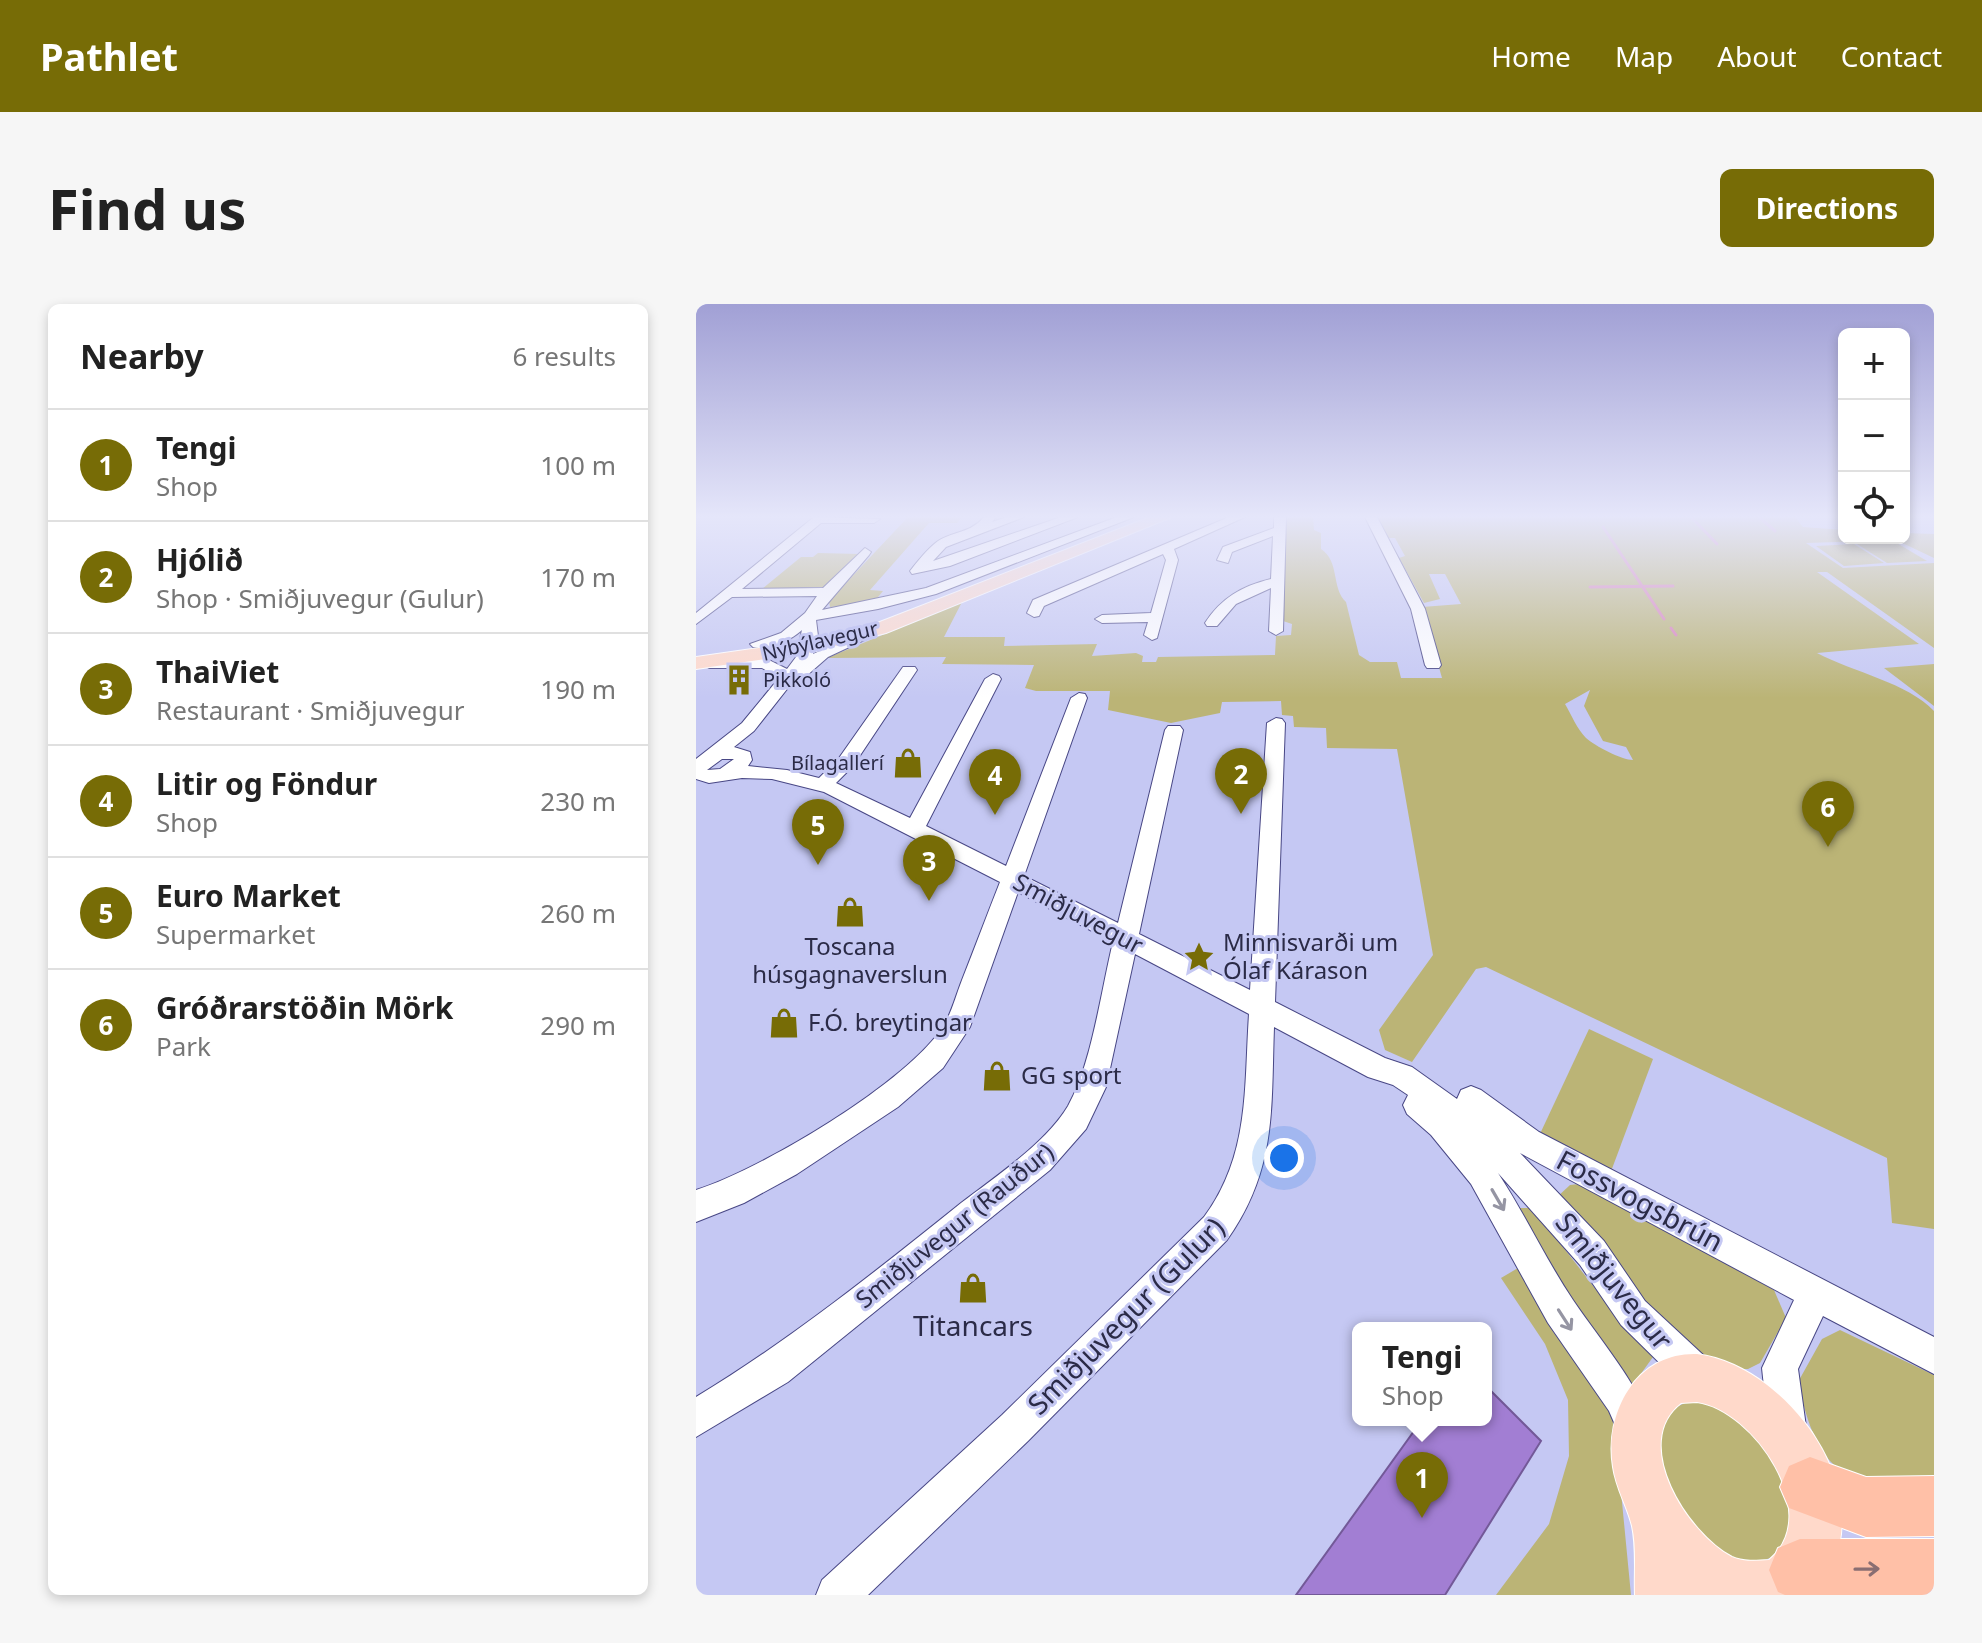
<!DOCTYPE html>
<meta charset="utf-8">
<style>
body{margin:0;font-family:"Noto Sans",sans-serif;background:#f6f6f6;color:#222}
.controls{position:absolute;right:24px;top:24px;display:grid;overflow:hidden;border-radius:12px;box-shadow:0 4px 12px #0003}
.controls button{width:72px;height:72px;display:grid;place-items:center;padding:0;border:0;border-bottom:2px solid #e0e0e0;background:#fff;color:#222;font:40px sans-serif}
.you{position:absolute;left:588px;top:854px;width:28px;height:28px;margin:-20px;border:6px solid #fff;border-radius:50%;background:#1a73e8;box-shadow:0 0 0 12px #1a73e833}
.badge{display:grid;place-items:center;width:52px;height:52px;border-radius:50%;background:#776c06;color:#fff;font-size:26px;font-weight:700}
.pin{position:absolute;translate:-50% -66px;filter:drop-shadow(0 2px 4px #0008)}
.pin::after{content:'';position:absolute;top:42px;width:28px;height:24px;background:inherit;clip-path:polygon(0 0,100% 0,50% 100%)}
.popup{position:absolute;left:656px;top:1018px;width:140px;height:104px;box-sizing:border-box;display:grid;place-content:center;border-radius:12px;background:#fff;filter:drop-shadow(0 2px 6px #0005);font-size:26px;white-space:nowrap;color:#767676}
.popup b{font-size:30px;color:#222}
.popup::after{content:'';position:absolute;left:50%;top:100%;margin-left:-16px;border:16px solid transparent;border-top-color:#fff}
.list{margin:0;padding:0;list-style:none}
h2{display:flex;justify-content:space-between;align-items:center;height:104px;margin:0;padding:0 32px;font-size:34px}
h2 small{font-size:26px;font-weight:400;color:#767676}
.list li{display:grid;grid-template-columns:52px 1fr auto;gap:24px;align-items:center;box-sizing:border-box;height:112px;padding:0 32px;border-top:2px solid #e0e0e0}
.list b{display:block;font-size:30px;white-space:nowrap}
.list p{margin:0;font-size:26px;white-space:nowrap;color:#767676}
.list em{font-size:26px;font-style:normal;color:#767676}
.icon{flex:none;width:44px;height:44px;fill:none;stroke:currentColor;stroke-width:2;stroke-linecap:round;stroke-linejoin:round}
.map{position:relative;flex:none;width:1238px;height:1291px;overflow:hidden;border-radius:12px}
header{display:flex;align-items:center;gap:48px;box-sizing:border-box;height:112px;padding:0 40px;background:#776c06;color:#fff}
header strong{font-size:38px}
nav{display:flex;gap:44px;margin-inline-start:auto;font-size:28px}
.intro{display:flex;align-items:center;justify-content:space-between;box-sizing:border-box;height:192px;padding:0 48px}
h1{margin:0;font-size:56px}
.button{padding:20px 36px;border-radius:12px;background:#776c06;color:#fff;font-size:28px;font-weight:700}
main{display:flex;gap:48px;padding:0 48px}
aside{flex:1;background:#fff;border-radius:12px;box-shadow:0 4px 12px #0003}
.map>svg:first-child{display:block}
.green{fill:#bbb476;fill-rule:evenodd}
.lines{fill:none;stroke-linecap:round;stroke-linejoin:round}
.stream{stroke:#d881b8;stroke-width:3}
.building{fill:#a27ed3;stroke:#735998;stroke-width:2}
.minor-casing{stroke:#484785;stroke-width:2}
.major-casing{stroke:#fff;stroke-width:2}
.highway-casing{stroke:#fff;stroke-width:2}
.minor{fill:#fff;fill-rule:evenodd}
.major{fill:#ffd9ca;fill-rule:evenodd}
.highway{fill:#ffc0a7;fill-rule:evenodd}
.oneway{stroke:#9595a3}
.oneway2{stroke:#8a6e72}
.labels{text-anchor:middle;stroke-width:6;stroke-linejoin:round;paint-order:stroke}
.far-street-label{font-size:20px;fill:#2b2b47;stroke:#c5c8f3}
.far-poi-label{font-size:20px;fill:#2b2b47;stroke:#c5c8f3;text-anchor:start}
.street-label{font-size:24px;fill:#2b2b47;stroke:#c5c8f3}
.poi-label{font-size:24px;fill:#2b2b47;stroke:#c5c8f3;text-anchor:start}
.near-street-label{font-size:28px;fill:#2b2b47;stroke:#c5c8f3}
.near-poi-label{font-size:28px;fill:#2b2b47;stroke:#c5c8f3}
</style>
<header>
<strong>Pathlet</strong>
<nav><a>Home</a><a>Map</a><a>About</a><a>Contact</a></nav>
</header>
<div class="intro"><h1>Find us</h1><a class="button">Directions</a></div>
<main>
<aside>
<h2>Nearby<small>6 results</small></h2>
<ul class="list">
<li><span class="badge">1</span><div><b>Tengi</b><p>Shop</p></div><em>100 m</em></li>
<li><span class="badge">2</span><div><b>Hjólið</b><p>Shop · Smiðjuvegur (Gulur)</p></div><em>170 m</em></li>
<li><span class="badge">3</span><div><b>ThaiViet</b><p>Restaurant · Smiðjuvegur</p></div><em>190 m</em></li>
<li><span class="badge">4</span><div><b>Litir og Föndur</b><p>Shop</p></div><em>230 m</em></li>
<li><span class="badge">5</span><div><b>Euro Market</b><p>Supermarket</p></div><em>260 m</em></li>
<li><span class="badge">6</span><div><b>Gróðrarstöðin Mörk</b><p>Park</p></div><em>290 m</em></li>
</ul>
</aside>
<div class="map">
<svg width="1238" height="1291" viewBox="0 0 1238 1291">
<rect width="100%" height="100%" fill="#c5c8f3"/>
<g class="green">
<polygon points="212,213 266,213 261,219 233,219 174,286 187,287 178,298 134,303 133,297"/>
<path d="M587,213H617L618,226L625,229V245C644,257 635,284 650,298L663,351L674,358H701L705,374H746L726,303L765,300L749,270H733L744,295L728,299L703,254L709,252L699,234H692L681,213H1099L1107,223L1148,226V234H1208V229L1238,230V254L1200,236L1110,239L1147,264L1238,259V344L1131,268H1121L1223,340L1121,349C1157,368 1212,379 1238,407V925L1196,919L1191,854L790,663L780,665L716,758L689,746L683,726L737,651L701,445L631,444L630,424L598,423L597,412L586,411L585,397L526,398L524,409L475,419L412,406L414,387H340L329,384L338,361L246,360L250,353L131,354L266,298L248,333H309L308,342L401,340L396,352L440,349L447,352L446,358H460L462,353L579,351L580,332L595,331L596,320L584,316ZM894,386L888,402L907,437L930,443L937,456C926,456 899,442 890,434C881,425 875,410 869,400Z"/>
<polygon points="1199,238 1231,257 1191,259 1161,240"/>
<polygon points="1158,240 1188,259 1148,262 1120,242"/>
<polygon points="122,249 164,250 130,283 66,285 105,253 117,253"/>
<polygon points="1238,360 1238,402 1188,364"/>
<polygon points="893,725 957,755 914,870 843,832"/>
<polygon points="892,879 1078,986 1090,1014 1064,1059 1052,1065 1040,1065 1010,1055 968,1025 859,895 874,881"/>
<polygon points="820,904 837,904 918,1009 957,1053 936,1082 874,994"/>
<polygon points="822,964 858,1029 917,1105 935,1291 800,1291 853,1220 873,1152 872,1096 849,1040 805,974"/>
<path d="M1144,1026L1238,1071V1177C1214,1176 1187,1177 1163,1173C1122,1166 1110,1112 1102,1078L1126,1035Z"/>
<path d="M1003,1094L1051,1112L1099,1194L1088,1246C1022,1291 993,1214 961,1167C966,1128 959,1106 1003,1094Z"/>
</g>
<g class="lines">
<g class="stream">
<polyline points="995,213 1021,240"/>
<polyline points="1063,213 1079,227"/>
<polyline points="907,223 968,315"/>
<polyline points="894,283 977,282"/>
<polyline points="975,324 980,331"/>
</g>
</g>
<polygon class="building" points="790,1082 845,1137 749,1291 600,1291 726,1116 790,1116"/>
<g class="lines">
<g class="minor-casing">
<g id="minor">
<path d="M118,213L184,215L178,219H125L46,285L127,284L169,244L175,248L173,251L126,306L230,284L421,213H438L240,290L182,305L120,316L122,332L117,350L169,327L174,326L181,330L132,353L108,374L99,375L58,427L38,443L54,448L56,456L52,462L91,466L123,474L143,454L207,363H219L221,366L157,462L140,479L214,514L289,375L297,370L303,372L305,375L230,522L310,562L375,394L383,389L389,390L391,394L328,572L422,619L469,426L472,422H484L487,426L443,630L554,686L571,419L580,414L586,415L589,419L579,698L689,754L716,763L761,795L765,786L775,782L785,786L843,828L1238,1033V1070L1127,1012L1102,1065L1111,1130L1105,1143L1092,1149L1079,1143L1073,1130L1066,1064L1098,996L824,849L908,937L949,997L1018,1061L1023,1074L1018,1087L1005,1092L992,1087L925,1021L884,961L802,869C829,910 850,956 877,996C907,1040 939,1076 959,1126L953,1139L940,1145L927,1139L913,1107L852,1019L775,880L735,831L711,810L707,801L712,791L697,781L672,773L578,723C575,805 581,865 531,936L332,1137L172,1291H120L126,1276L306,1111L508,913C554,851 548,783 553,710L439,650L410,783L390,825L354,866L92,1078L0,1133V1093C94,1036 179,968 265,899C299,873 350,839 372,802C396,759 405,687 417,638L322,588L274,723L247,764L202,803L101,870L48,899L0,918V886C64,866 213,778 248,721C256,708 260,691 266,676C279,643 291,611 304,578L128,488L76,475L46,474L13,479L0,475V455L46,419L83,374L66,364H13L5,359L13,354H69L91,365L100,353L106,326C94,337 73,346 57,343L54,340L85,329L109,309L121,292L36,293L0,320V309ZM26,455H38L24,465L11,466Z"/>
<path d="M288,213H300L296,218L311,213H328L250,243L237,257L365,213H382L254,262L216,270L214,267C221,258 232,244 242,237C258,227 275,229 288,213Z"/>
<polygon points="533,213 549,213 478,245 482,256 461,334 456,336 448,331 452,318 406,319 399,315 406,311 455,309 470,256 467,250 348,302 343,312 338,313 331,309 337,296"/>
<path d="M578,213H590L587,327L580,331L573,327L575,284L540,300L521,322H511L509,319C525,294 546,282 575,275L577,232L536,248L532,259L521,256L527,243L578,224Z"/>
<polygon points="669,213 681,213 729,305 745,361 743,364 731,364 729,361 715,305"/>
</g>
</g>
<g class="major-casing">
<g id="major">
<polygon points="454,213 476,213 190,329 112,349 0,365 0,353 112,337 176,321"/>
<path d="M1001,1050C1100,1064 1195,1206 1117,1291H939C938,1269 941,1244 936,1222C931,1202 920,1184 917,1163C908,1109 940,1048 1001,1050ZM1001,1098C1058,1106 1129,1210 1073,1256C1061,1257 1047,1258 1036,1253C992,1230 933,1139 985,1099Z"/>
</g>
</g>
<g class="highway-casing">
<g id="highway">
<polygon points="1114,1153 1170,1173 1238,1172 1238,1232 1170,1233 1093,1204 1084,1183 1093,1162"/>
<polygon points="1104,1235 1238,1235 1238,1291 1089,1291 1082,1288 1073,1266 1082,1244"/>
</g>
</g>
<use href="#minor" class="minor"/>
<use href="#major" class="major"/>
<use href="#highway" class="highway"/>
</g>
<defs><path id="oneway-shaft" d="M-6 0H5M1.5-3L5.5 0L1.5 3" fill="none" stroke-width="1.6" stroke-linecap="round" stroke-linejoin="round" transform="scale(2)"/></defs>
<g class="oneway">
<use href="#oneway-shaft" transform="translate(802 896) rotate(60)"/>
<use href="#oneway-shaft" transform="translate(869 1016) rotate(57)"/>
</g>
<use class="oneway2" href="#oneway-shaft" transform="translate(1171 1265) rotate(-1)"/>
<linearGradient id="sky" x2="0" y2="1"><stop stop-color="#a1a0d5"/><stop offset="0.54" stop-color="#e5e6fa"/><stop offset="1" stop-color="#e5e6fa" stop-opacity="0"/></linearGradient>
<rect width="1238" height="394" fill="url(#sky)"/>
<defs>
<g id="building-bare" transform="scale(2.4)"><path d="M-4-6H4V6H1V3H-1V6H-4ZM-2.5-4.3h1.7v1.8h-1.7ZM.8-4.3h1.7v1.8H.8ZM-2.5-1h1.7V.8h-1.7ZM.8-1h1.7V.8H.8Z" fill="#776c06" stroke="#c5c8f3" stroke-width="2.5" paint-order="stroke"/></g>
<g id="shop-bare" transform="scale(2.4)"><path d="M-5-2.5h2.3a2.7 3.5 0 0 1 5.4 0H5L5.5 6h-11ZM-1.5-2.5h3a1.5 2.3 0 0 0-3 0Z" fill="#776c06" stroke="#c5c8f3" stroke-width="2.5" paint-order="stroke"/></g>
<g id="sight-bare" transform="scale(2.4)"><path d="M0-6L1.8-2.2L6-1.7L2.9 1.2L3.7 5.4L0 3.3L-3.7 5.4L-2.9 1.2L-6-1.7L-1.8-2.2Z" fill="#776c06" stroke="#c5c8f3" stroke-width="2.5" paint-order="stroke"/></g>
</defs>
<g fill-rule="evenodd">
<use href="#building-bare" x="43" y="376"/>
<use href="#shop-bare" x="212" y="459"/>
<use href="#shop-bare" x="154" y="608"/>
<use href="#sight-bare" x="503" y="653"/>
<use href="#shop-bare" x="88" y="719"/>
<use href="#shop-bare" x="301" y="772"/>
<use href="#shop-bare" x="277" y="984"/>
</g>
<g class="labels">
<g class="far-street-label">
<text transform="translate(124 337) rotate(-13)" y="7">Nýbýlavegur</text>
</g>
<g class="far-poi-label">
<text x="67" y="383">Pikkoló</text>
<text x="188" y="466" text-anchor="end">Bílagallerí</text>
</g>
<g class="street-label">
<text transform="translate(382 610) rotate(28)" y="8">Smiðjuvegur</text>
<text transform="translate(259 922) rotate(-39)" y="8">Smiðjuvegur (Rauður)</text>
</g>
<g class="poi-label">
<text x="527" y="647">Minnisvarði um<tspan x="527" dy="28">Ólaf Kárason</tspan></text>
<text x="154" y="651" text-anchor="middle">Toscana<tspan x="154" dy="28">húsgagnaverslun</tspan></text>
<text x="112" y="727">F.Ó. breytingar</text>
<text x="325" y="780">GG sport</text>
</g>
<g class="near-street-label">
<text transform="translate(944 897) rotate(28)" y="10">Fossvogsbrún</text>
<text transform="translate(918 977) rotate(51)" y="10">Smiðjuvegur</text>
<text transform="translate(430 1012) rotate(-45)" y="10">Smiðjuvegur (Gulur)</text>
</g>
<g class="near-poi-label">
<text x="277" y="1032">Titancars</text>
</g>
</g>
</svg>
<div class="controls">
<button>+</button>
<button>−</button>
<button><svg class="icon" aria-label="locate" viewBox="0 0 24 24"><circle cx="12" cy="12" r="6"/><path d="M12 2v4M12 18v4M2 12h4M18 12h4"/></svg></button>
</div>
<div class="you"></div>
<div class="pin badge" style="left:726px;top:1214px">1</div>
<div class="popup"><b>Tengi</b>Shop</div>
<div class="pin badge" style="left:545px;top:510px">2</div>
<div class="pin badge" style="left:233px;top:597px">3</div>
<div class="pin badge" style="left:299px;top:511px">4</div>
<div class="pin badge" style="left:122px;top:561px">5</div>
<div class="pin badge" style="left:1132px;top:543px">6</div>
</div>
</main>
